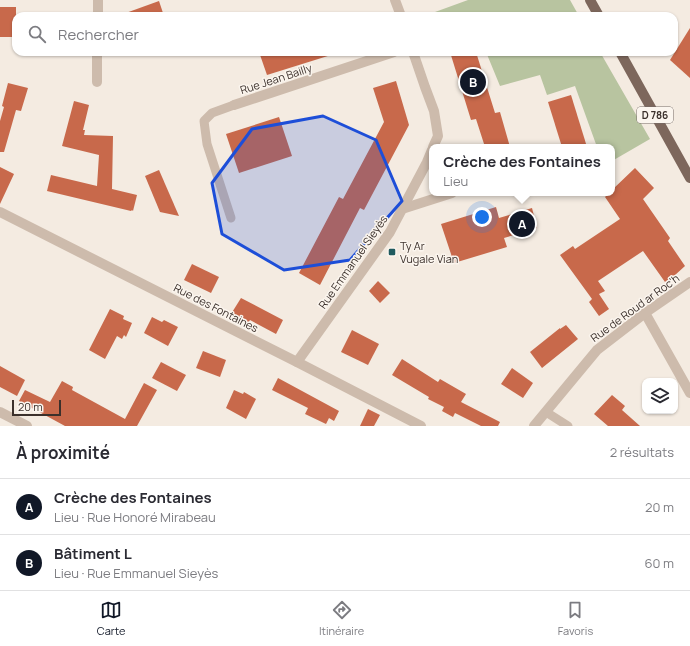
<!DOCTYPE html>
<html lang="fr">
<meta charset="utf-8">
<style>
body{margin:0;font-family:Manrope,sans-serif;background:#f2f2f3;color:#2b2b33}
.controls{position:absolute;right:12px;bottom:12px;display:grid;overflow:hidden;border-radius:8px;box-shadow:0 1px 3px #0004}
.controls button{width:36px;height:36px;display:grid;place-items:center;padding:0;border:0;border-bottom:1px solid #e1e1e2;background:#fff;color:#2b2b33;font:20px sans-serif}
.scale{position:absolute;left:12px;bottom:10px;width:49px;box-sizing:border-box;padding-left:4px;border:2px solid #3b302b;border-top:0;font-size:11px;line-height:14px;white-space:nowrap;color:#3b302b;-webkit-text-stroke:3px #fbf5ee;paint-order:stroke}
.you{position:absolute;left:482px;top:217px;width:14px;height:14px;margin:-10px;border:3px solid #fff;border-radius:50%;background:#1a73e8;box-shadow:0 0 0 6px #1a73e833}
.badge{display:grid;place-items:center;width:26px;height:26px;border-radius:50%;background:#111827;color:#fff;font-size:13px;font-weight:700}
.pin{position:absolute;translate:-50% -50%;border:2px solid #fff;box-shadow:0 1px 4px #0006}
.popup{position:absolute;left:429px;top:144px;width:186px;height:52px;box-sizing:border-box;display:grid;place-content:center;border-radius:8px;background:#fff;filter:drop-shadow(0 1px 3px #0005);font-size:13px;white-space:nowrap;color:#7c7c81}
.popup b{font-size:15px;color:#2b2b33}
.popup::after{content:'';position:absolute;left:50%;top:100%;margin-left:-8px;border:8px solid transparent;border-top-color:#fff}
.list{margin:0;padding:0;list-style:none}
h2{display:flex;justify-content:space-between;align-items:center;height:52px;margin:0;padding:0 16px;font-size:17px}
h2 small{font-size:13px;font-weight:400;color:#7c7c81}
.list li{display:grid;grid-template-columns:26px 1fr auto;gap:12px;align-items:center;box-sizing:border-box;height:56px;padding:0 16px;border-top:1px solid #e1e1e2}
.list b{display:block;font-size:15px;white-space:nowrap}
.list p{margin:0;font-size:13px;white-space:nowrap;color:#7c7c81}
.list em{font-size:13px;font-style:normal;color:#7c7c81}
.icon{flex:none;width:22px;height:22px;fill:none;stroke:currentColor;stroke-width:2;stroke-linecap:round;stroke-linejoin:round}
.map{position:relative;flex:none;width:690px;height:426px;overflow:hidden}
.search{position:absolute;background:#fff;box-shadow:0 1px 3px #0004;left:12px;right:12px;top:12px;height:44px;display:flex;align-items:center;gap:10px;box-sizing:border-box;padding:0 14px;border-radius:12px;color:#7c7c81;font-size:15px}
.sheet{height:164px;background:#fff}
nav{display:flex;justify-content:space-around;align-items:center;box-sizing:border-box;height:56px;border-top:1px solid #e1e1e2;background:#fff;font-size:11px;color:#7c7c81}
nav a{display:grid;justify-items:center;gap:2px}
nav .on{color:#111827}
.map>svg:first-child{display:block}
.green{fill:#b8c4a0}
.building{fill:#c8694b}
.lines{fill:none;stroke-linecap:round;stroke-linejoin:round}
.service{stroke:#cdbbac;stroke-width:9}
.minor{stroke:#cdbbac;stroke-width:10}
.primary{stroke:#7d675c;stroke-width:10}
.marked{fill:#1d4ed8;fill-opacity:0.2;stroke:#1d4ed8;stroke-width:3;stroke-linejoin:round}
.poi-dot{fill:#1f5a5e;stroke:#fbf5ee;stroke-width:1.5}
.labels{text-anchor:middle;stroke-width:3;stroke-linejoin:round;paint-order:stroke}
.shield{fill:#fbf5ee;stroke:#756b66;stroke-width:1}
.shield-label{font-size:10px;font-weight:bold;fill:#3b302b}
.street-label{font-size:11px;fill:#3b302b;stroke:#fbf5ee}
.poi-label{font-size:11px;fill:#3b302b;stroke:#fbf5ee;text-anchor:start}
</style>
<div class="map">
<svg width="690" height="426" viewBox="0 0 690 426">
<rect width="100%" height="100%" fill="#f4ebe1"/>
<g class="green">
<polygon points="468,0 570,0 579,16 437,16 435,12"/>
<polygon points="486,52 600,52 650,139 612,161 612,147 597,147 575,86 547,95 540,75 500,86"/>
</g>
<g class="building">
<polygon points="159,1 164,16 123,16 123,14"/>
<rect x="0" y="7" width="16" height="30"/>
<polygon points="690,28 690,78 670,60"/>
<polygon points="259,52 330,52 331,55 267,75"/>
<polygon points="450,52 476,52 495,113 500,112 510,147 485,147 476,119 471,120"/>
<polygon points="396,81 409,125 364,210 360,208 320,285 299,273 339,197 343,199 384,122 373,88"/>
<polygon points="8,83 28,88 21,111 16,110 4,152 0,152 0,121 4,107 2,106"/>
<polygon points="571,95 587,147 562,147 548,102"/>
<polygon points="74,101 89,105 83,130 85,130 84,135 113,136 112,189 137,195 133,211 132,210 131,211 47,191 51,175 97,186 99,155 62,146"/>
<polygon points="279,117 292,156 239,173 226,134"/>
<polygon points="0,167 14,174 0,204"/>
<polygon points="635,168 654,188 643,199 670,238 668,241 685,266 674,276 665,282 643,251 598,281 605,291 599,294 609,309 599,316 589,302 592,299 560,255 573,246 575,249 620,219 605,197 609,193 612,193 612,190"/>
<polygon points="159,170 179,216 160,212 145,176"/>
<polygon points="496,207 499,218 532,208 537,228 504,238 507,247 454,263 441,224"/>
<polygon points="192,264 219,277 211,293 184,280"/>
<polygon points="378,281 390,293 380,303 369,291"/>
<polygon points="241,298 283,320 276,334 250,320 248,323 231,314"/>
<polygon points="110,309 124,316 123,319 132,323 126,337 124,335 122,339 117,336 105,359 89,350"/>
<polygon points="152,317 162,322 164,320 178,327 168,346 144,333"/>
<polygon points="566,325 578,339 542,368 530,352 560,328 560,329"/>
<polygon points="352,330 379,344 368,365 341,352"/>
<polygon points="203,351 226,360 220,377 196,368"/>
<polygon points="402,359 438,382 440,379 466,394 461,402 500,422 498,426 481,426 455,413 453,417 442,411 444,407 428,399 429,397 392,375"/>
<polygon points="161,362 186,375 177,391 152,378"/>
<polygon points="0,366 25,380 17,396 0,387"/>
<polygon points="512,368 533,383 523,398 501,384"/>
<polygon points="278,378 339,411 334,421 329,418 326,424 305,414 308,408 272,390"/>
<polygon points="62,381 73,387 72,390 125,419 144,383 157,390 137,426 65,426 19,401 25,390 50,402"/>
<polygon points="234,390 243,394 244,392 256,399 246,419 226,408"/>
<polygon points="612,395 625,406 622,410 640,426 608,426 594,414"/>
<polygon points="368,409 380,415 374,426 360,426"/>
</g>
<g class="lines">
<g class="service">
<polyline points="231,218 207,144 204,121 212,113 234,105"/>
<polyline points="546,412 568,426"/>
</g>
<g class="minor">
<polyline points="395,0 401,16"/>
<polyline points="98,16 98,0"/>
<polyline points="413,52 425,87 434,111 438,136 433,147"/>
<polyline points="97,82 97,52"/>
<polyline points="234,105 394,52"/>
<polyline points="402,209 452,193"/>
<polyline points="0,212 297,362 421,426"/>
<polyline points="645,313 690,393"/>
<polyline points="297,362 390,232 427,162 432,150"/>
<polyline points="0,412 27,426"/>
<polyline points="534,426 597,350 645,313 690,282"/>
</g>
<g class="primary">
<polyline points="590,0 599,16"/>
<polyline points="620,52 690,178"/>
</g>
</g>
<path class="marked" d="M323,116L376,140L402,201L350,260L284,270L222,234L212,183L252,129Z"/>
<rect class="poi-dot" x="388" y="248" width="8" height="8" rx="2"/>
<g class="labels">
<rect class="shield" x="637" y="107" width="36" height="16" rx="3"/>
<g class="shield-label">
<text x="655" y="119">D 786</text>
</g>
<g class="street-label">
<text transform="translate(276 79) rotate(-18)" y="4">Rue Jean Bailly</text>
<text transform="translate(353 262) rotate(-55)" y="4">Rue Emmanuel Sieyès</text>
<text transform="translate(216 308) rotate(27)" y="4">Rue des Fontaines</text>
<text transform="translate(635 308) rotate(-36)" y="4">Rue de Roud ar Roc'h</text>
</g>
<g class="poi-label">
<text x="400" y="250">Ty Ar<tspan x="400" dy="13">Vugale Vian</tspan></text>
</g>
</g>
</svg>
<div class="controls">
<button><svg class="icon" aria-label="layers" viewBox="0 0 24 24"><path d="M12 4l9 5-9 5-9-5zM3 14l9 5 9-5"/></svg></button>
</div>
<div class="scale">20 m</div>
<div class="you"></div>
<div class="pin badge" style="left:522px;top:224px">A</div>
<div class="popup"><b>Crèche des Fontaines</b>Lieu</div>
<div class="pin badge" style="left:473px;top:82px">B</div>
<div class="search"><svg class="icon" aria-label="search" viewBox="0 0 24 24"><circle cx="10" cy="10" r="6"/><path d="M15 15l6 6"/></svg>Rechercher</div>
</div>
<section class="sheet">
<h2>À proximité<small>2 résultats</small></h2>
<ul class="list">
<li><span class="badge">A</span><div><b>Crèche des Fontaines</b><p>Lieu · Rue Honoré Mirabeau</p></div><em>20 m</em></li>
<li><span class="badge">B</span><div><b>Bâtiment L</b><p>Lieu · Rue Emmanuel Sieyès</p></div><em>60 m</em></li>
</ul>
</section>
<nav>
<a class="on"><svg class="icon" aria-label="map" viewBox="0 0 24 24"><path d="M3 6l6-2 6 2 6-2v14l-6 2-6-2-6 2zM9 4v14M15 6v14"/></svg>Carte</a>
<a><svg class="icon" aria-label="directions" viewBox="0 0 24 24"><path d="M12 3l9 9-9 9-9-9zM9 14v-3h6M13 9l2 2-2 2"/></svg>Itinéraire</a>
<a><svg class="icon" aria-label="saved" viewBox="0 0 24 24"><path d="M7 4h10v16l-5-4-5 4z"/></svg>Favoris</a>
</nav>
